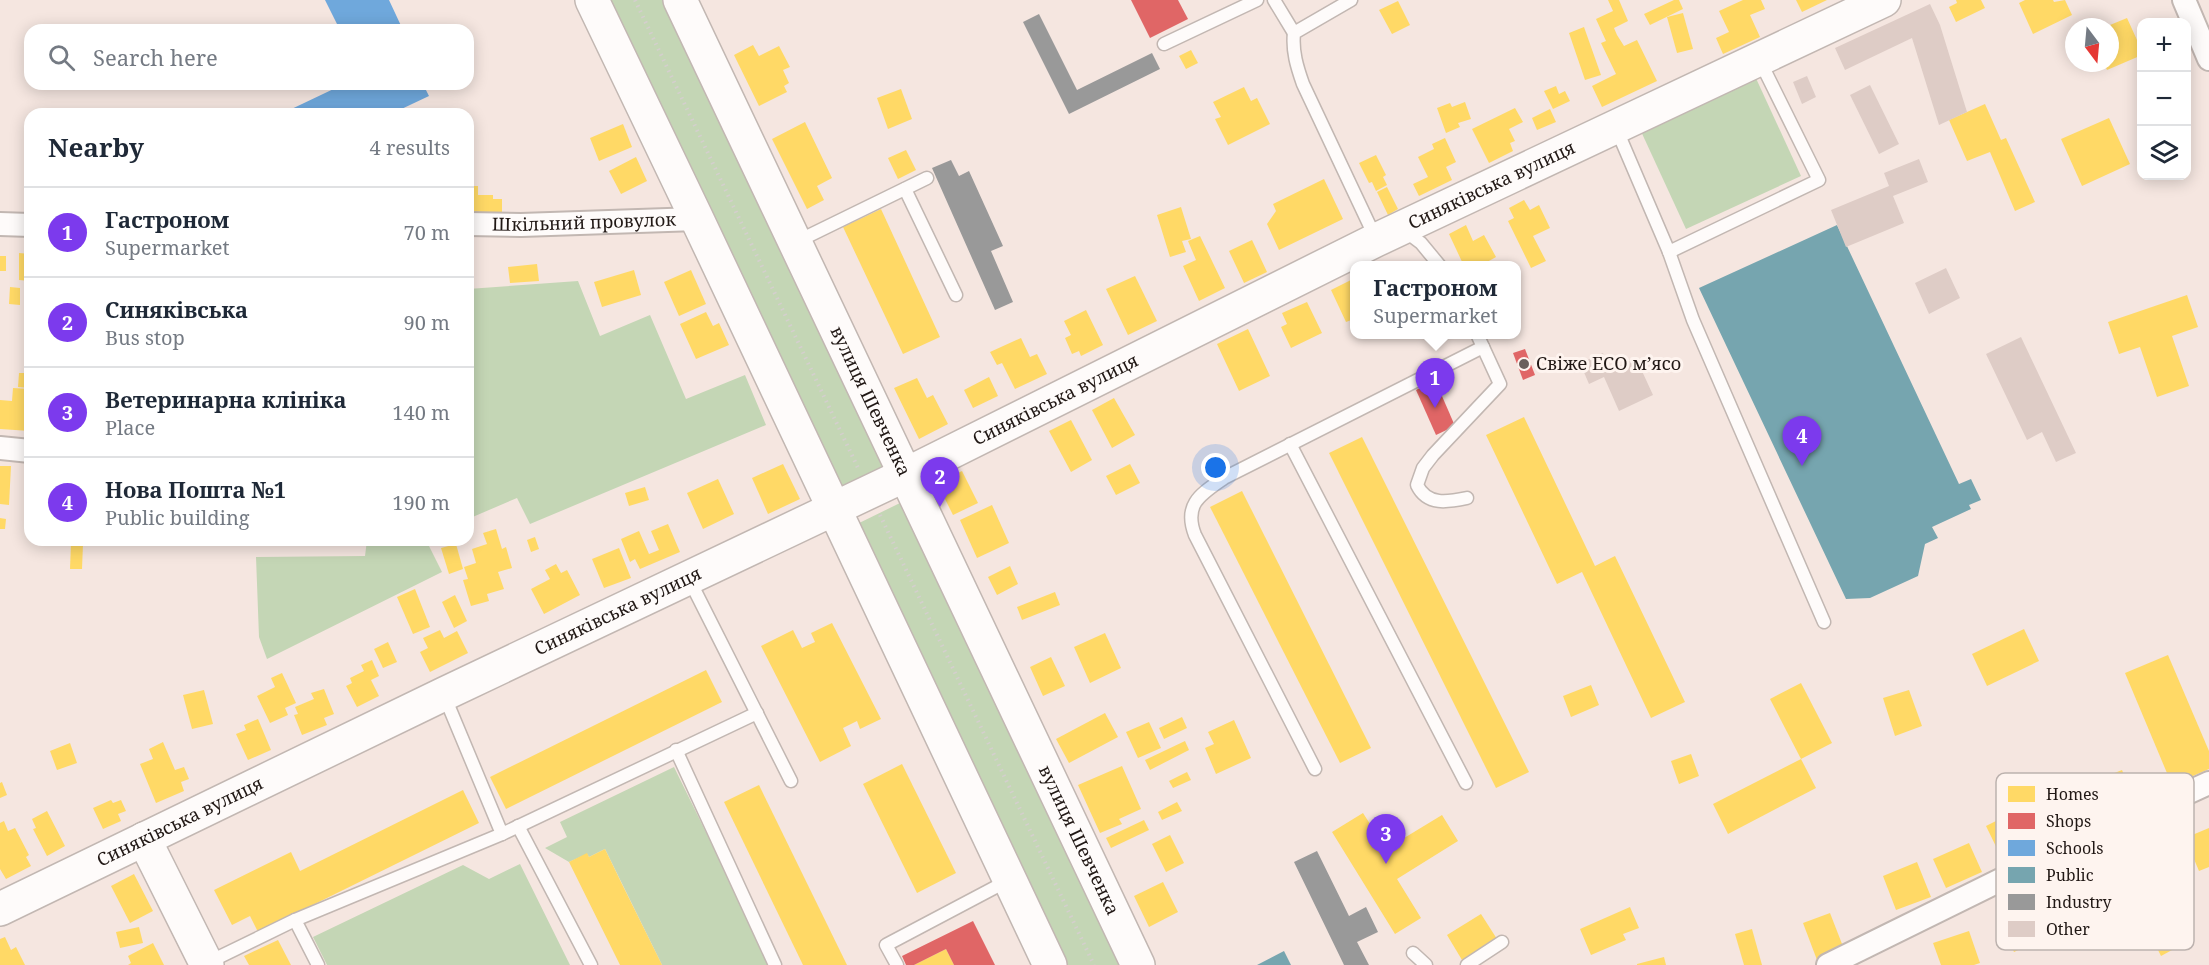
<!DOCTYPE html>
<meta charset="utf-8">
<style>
body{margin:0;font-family:"Noto Serif",serif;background:#f2f2f3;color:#1f2937}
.controls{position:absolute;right:18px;top:18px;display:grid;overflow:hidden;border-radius:12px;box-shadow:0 3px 15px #0003}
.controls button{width:54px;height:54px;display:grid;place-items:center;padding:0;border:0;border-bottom:2px solid #e0e1e3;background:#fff;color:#1f2937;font:30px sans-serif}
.compass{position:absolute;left:2065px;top:18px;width:54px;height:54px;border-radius:50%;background:#fff;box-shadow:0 3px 15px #0003;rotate:164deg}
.you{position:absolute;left:1216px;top:468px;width:21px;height:21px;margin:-15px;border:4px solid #fff;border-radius:50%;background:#1a73e8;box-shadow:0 0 0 9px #1a73e833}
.badge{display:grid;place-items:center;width:39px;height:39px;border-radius:50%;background:#7c3aed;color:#fff;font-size:20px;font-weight:700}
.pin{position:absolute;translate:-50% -50px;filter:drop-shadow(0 2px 3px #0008)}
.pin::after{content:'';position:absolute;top:32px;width:21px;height:18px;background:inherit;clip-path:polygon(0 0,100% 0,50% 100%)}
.popup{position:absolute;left:1350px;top:261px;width:171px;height:78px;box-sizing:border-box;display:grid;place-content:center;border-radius:12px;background:#fff;filter:drop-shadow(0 2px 4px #0005);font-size:20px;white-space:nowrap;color:#747a83}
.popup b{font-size:22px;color:#1f2937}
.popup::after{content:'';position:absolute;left:50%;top:100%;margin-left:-12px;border:12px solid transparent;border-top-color:#fff}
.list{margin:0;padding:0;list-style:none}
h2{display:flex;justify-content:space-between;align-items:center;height:78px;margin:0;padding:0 24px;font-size:26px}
h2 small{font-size:20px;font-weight:400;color:#747a83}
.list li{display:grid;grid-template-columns:39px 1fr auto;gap:18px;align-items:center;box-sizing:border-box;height:90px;padding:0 24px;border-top:2px solid #e0e1e3}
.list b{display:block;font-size:22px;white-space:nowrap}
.list p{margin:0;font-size:20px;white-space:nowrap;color:#747a83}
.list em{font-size:20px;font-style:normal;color:#747a83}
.icon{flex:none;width:33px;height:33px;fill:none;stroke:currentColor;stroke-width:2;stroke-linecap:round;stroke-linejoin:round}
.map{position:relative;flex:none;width:2209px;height:965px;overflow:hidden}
.search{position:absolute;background:#fff;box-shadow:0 3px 15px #0003;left:24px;top:24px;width:450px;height:66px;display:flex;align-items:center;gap:15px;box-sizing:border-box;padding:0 21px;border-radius:18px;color:#747a83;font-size:22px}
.panel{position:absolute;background:#fff;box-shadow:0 3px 15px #0003;left:24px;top:108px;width:450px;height:438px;border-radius:18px}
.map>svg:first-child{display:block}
.green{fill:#c4d6b5}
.homes{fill:#ffd966}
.shops{fill:#e06666}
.schools{fill:#6fa8dc}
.public{fill:#76a5af}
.industry{fill:#999}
.building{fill:#deccc6}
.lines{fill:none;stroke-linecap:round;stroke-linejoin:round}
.lane-casing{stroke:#c2b7b2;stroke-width:15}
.street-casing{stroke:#c2b7b2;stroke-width:26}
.secondary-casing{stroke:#c2b7b2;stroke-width:36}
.primary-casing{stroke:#c2b7b2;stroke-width:36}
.path{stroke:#d4cfcd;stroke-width:4;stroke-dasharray:1.5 4.5;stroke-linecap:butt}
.lane{stroke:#fefbfa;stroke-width:12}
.street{stroke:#fefbfa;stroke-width:22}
.secondary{stroke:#fefbfa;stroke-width:33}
.primary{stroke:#fefbfa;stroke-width:33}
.poi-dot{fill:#6b605c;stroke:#fef4ef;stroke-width:2}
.labels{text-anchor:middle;stroke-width:6;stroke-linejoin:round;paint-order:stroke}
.street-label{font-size:18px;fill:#211815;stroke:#fef4ef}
.poi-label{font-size:18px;fill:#211815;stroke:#fef4ef;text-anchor:start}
.key{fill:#fef4ef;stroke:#bcb2ae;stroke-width:1.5}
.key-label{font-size:16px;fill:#211815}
</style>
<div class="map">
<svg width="2209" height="965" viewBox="0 0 2209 965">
<rect width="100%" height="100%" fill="#f5e6e0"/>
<g class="green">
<polygon points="603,0 662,0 883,468 834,492"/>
<polygon points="1754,74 1801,176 1686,229 1639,127"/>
<polygon points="578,281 600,336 650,315 686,399 745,375 766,425 530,524 517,498 468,519 468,289"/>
<polygon points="900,503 1121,965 1060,965 851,527"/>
<polygon points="367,540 426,540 442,572 267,659 259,637 256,557 365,556"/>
<polygon points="674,767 771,965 662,965 605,849 589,857 587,854 569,862 545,848 567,837 560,822"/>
<polygon points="520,864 570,965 327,965 313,937 463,865 489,879"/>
</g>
<g class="homes">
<polygon points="1608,0 1619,0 1628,21 1614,28 1617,35 1624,46 1637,40 1657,81 1602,107 1592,86 1616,74 1601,43 1606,41 1596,19 1613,11"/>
<polygon points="1674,0 1679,0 1683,9 1650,25 1644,14"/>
<polygon points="1743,0 1761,0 1765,9 1750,15 1760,37 1723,54 1716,38 1729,32 1719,11"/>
<polygon points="1796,0 1827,0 1802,12"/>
<polygon points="1956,0 1981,0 1985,8 1956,22 1949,7 1957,3"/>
<polygon points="2025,0 2053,0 2054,2 2065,0 2072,15 2033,34 2019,3"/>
<polygon points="1398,1 1410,25 1392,34 1379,10"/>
<polygon points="1683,13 1693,49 1677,53 1667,17"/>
<polygon points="2127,18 2142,51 2142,55 2107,70 2104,63 2110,63 2110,25"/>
<polygon points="1584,27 1601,75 1585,80 1569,33"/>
<polygon points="753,45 759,56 779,46 790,67 783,70 789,83 784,86 787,92 759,106 734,55"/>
<polygon points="1191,50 1198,63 1186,69 1179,56"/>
<polygon points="1556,86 1559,94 1565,91 1570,101 1553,109 1544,91"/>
<polygon points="1244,87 1251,101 1257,98 1270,124 1228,145 1215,119 1221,117 1213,102"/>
<polygon points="901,89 912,119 888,129 877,98"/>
<polygon points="1465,102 1471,119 1458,123 1460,127 1446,133 1437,108 1450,103 1452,107"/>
<polygon points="1985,104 2001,140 2006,138 2035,202 2015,211 1990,152 1967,161 1949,120"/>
<polygon points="1515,108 1523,122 1509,129 1515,141 1510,143 1513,151 1489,163 1472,129"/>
<polygon points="1550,109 1556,122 1537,130 1532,118"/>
<polygon points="2109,118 2130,164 2082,186 2061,139"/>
<polygon points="805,122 832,178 817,186 824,200 807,209 772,139"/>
<polygon points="623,124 632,147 599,161 590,138"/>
<polygon points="1445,138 1456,162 1446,167 1452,180 1419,196 1413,184 1428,177 1418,157 1434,149 1432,144"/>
<polygon points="906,150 916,170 898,179 888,158"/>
<polygon points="1376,155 1386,175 1383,177 1387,185 1376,191 1372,182 1369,183 1359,163"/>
<polygon points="636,157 647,181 621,194 609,171"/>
<polygon points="1324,179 1343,219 1279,250 1267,224 1276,211 1273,204"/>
<polygon points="468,186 478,186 478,195 493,195 493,199 502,199 502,219 468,219"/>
<polygon points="1387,187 1398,209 1388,215 1377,192"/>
<polygon points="1524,200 1530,210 1539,205 1550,228 1533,236 1546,261 1531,268 1508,221 1514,218 1509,208"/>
<polygon points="1181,207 1191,239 1182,241 1186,252 1170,257 1157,215"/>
<polygon points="881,209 940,337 903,354 843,227"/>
<polygon points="1466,225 1473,241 1484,235 1496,257 1480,266 1464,266 1449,234"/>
<polygon points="1200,236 1225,288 1199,301 1183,266 1196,260 1188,241"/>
<polygon points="1252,240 1267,272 1244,283 1229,251"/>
<polygon points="19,253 30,254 30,281 19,280"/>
<rect x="0" y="256" width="6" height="15"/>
<polygon points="537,264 539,281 510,283 508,267"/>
<polygon points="634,270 641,295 602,307 594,282"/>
<polygon points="691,270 706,304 679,316 664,282"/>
<polygon points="1135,276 1157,321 1128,335 1106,289"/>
<polygon points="1353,279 1354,319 1346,322 1331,290"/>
<polygon points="10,287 20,288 20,305 9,304"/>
<polygon points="2187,295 2198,327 2172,336 2189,386 2157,397 2140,347 2119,354 2108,322"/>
<polygon points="1307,302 1322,333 1291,348 1281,327 1287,324 1282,313"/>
<polygon points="1086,310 1103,345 1081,356 1079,351 1072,354 1065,338 1071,335 1064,321"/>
<polygon points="706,312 713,326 719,323 729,345 696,359 680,324"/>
<polygon points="1248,329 1270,376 1239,391 1217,344"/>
<polygon points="1021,338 1030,357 1037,354 1047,374 1015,389 1002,363 997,365 990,352"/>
<polygon points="19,373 30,373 30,388 18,387"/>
<polygon points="989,377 998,396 973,408 964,390"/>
<polygon points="917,378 927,398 933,395 948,424 919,439 894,388"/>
<polygon points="13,388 30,389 30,431 0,429 0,400 12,401"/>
<polygon points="1114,398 1135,435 1112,448 1092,410"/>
<polygon points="1524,417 1595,566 1615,556 1685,702 1651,718 1582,572 1557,584 1486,435"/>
<polygon points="1071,420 1092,460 1071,472 1049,431"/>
<polygon points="1362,437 1529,772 1496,788 1329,453"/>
<polygon points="783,464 800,499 768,514 752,478"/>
<polygon points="1130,464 1140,483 1116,495 1106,476"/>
<polygon points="0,466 11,466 9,505 0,504"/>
<polygon points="962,471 978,503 953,515 937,483"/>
<polygon points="718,479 734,514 703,529 687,493"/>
<polygon points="645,487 649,500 629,506 625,493"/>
<polygon points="1242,491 1371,748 1340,763 1210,507"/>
<polygon points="992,505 1009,543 977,558 960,520"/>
<polygon points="0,518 6,519 5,529 0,529"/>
<polygon points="668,524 680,552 640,569 635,559 630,562 621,539 639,531 649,554 659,550 651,531"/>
<polygon points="496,529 502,549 506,547 512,568 498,572 504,589 487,594 489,601 471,606 463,580 468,579 464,567 476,563 472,549 487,544 483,533"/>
<polygon points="535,537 539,549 531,552 527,540"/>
<polygon points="292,540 318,540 318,545 292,546"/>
<polygon points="71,543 83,544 82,569 70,569"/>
<polygon points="456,544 463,569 449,574 441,548"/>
<polygon points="619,548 631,578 604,588 592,559"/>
<polygon points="556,564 561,573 567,570 580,595 544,614 531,589 550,579 545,570"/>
<polygon points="1010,566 1018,584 997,595 988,577"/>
<polygon points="415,589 430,627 413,634 397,597"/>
<polygon points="1055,592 1060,605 1022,620 1017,607"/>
<polygon points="455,595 467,621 454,628 442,602"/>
<polygon points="832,623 881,719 860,729 857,721 843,728 851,746 820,762 761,646 793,630 802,648 815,642 811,633"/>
<polygon points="2024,629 2039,661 1987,686 1972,654"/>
<polygon points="440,630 444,638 457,631 468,653 430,672 420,652 428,648 423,638"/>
<polygon points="1105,633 1121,668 1090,683 1074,647"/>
<polygon points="388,642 397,662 383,668 374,649"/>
<polygon points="2168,655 2209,751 2209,769 2172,785 2125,673"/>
<polygon points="1051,657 1065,686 1043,696 1030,667"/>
<polygon points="372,660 379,676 371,680 379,696 357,707 346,686 352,683 350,678 364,671 361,665"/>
<polygon points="706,670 722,702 506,809 490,777"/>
<polygon points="282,673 296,703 285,708 288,715 270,723 257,696 275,687 271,678"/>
<polygon points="1801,683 1832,743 1801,759 1770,699"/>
<polygon points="1591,685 1599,705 1571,717 1563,696"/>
<polygon points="324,689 334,714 324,718 327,725 302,735 294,715 298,714 295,707 314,699 311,693"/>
<polygon points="204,690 213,724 192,729 183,695"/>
<polygon points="1909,690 1922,726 1895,736 1883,698"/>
<polygon points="1105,713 1118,737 1069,763 1056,739"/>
<polygon points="1182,717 1187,728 1164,739 1159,728"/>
<polygon points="258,719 271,750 248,760 236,734 246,730 244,725"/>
<polygon points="1234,720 1251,758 1216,774 1205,748 1214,744 1208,732"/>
<polygon points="1149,722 1161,748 1138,758 1126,732"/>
<polygon points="1185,741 1189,750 1150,770 1145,760"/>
<polygon points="163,742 175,770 184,767 189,779 181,782 184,791 156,803 140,764 153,759 149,749"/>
<polygon points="70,743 77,763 57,770 50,751"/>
<polygon points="1691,754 1699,776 1679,784 1671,761"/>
<polygon points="1801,759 1816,788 1728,834 1713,804"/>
<polygon points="902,764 956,873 917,893 863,784"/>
<polygon points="1122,766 1141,809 1119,819 1122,824 1100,833 1078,785"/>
<polygon points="2122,770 2135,801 2105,814 2092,782"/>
<polygon points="1187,772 1191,780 1173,788 1169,781"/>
<polygon points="2061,778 2084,823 2059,835 2036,790"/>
<polygon points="2,782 7,795 0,798 0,783"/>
<polygon points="759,785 847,965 803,965 724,802"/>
<polygon points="463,790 479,823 258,932 250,916 232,925 214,890 291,852 300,871"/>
<polygon points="111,800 113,803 121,800 126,811 118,814 121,821 103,829 93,808"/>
<polygon points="1177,802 1182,811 1162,820 1158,812"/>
<polygon points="47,811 65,846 47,856 33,829 36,828 32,819"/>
<polygon points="2014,812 2033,851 2005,865 1986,826"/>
<polygon points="1363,813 1386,849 1442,815 1458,841 1397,879 1421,918 1395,934 1332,832"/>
<polygon points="1144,820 1149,830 1111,848 1106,838"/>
<polygon points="4,821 8,831 15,828 29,855 26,857 31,866 6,879 0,869 0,823"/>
<polygon points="2209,828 2209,867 2199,871 2185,838"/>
<polygon points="1170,835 1184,863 1166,872 1152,844"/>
<polygon points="1969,843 1982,872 1946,888 1933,859"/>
<polygon points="605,849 620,880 662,965 620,965 569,862 587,853 589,857"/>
<polygon points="2129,858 2142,887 2111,901 2098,871"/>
<polygon points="1917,862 1931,897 1896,910 1883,876"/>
<polygon points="134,874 153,911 130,923 111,886"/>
<polygon points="1163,882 1178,912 1149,927 1134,896"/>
<polygon points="2031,899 2039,917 2050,912 2059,931 2014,952 1996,914"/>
<polygon points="1630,907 1639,928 1623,934 1626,940 1591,955 1580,929"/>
<polygon points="1830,913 1844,949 1817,960 1803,923"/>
<polygon points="1481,914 1497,939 1462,960 1447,935"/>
<polygon points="139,927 143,943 120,948 116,932"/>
<polygon points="1752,929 1762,965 1744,965 1735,934"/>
<polygon points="2179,930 2185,943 2161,956 2154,942"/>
<polygon points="1969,931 1980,963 1974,965 1941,965 1933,943"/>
<polygon points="5,937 11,950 16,947 25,965 0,965 0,939"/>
<polygon points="278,940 291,965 249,965 244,956"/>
<polygon points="153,943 164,965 128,965 131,963 128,956"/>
<polygon points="946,949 954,965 914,965"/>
<polygon points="1664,957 1666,965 1637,965 1637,964"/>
</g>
<g class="shops">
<polygon points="1131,0 1178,0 1188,19 1150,38"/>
<polygon points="1525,349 1535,375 1523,380 1513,353"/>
<polygon points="1435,380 1455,426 1436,435 1416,390"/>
<polygon points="973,921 995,965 954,965 946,949 914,965 906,965 902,956"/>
</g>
<g class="schools">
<polygon points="325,0 389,0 403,30 340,30"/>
<polygon points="344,84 423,84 429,96 393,113 391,110 383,114 281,114"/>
</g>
<g class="public">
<polygon points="1837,225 1959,484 1971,479 1981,500 1969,505 1971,509 1932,527 1938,538 1925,544 1918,576 1870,598 1846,599 1699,288"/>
<polygon points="1284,951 1291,965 1257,965"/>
</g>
<g class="industry">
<polygon points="1039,14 1077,90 1152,53 1160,69 1069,114 1023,22"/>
<polygon points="951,160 959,176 969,171 1003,246 991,251 1013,302 995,310 932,168"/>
<polygon points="1317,851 1349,916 1366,907 1378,932 1357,942 1369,965 1344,965 1294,862"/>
</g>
<g class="building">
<polygon points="1930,4 1940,25 1967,112 1939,125 1912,38 1845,70 1835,48"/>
<polygon points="1807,76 1816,97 1802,104 1793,82"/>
<polygon points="1870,85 1899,144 1879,154 1850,95"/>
<polygon points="1919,159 1928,182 1893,196 1904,223 1846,247 1831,210 1889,186 1884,173"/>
<polygon points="1946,268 1960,298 1929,314 1915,283"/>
<polygon points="2021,337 2076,453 2056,462 2042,432 2027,440 1986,354"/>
<polygon points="1603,353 1610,370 1636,358 1653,395 1619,411 1604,377 1589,384 1580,363"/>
</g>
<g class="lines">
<g class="lane-casing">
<g id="lane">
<polyline points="1274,0 1294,33"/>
<path d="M1351,0L1294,33C1292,51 1297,67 1303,84L1376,239"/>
<polyline points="1164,44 1257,0"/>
<polyline points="1616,128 1669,252 1819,180 1759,59"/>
<polyline points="905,189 956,295"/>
<polyline points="1405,231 1421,243 1440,266"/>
<polyline points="796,242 927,178"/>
<polyline points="1669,252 1693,320 1824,622"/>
<polyline points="1290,444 1466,783"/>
<path d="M1467,498C1448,502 1427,506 1417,485L1423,468L1433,455L1500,384L1477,334"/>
<polyline points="689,579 791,781"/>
<polyline points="676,750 775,965"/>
<path d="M1315,769L1195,535C1183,504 1201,494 1224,478L1483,347"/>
<polyline points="518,826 591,965"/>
<polyline points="502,834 757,713"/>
<polyline points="1413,953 1426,965"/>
<polyline points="207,963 295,920"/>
<polyline points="318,965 295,920 502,834 444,695"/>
<polyline points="897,965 886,945 1009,880"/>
<polyline points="1467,965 1502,942"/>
</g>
</g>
<g class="street-casing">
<g id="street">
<polyline points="2184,0 2209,59"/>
<polyline points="0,224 30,225"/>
<path id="s1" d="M468,224L521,225L697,219"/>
<polyline points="0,448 30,451"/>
<polyline points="1828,965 2043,859 2209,783"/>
</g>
</g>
<g class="secondary-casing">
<g id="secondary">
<polyline points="144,839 207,965"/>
<path id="s2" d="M0,909L444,694L905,475L1376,240L1884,0"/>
</g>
</g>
<g class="primary-casing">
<g id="primary">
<polyline points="592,0 697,219 1050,965"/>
<path id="s3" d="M680,0L1138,965"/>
</g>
</g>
<g class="path">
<polyline points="635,0 859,470"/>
<polyline points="880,515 1094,965"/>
</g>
<use href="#lane" class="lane"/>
<use href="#street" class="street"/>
<use href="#secondary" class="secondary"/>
<use href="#primary" class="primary"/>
</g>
<circle class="poi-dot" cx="1524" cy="364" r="6"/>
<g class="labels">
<g class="street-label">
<text dy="6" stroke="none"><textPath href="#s2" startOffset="1658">Синяківська вулиця</textPath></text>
<text dy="6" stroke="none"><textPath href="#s1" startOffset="116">Шкільний провулок</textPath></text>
<text dy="6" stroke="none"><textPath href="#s2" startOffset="1172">Синяківська вулиця</textPath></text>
<text dy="6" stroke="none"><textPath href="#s3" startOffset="444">вулиця Шевченка</textPath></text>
<text dy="6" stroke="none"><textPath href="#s2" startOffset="686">Синяківська вулиця</textPath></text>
<text dy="6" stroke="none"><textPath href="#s2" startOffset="200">Синяківська вулиця</textPath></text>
<text dy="6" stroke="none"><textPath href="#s3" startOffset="930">вулиця Шевченка</textPath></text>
</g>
<g class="poi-label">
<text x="1536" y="370">Свіже ECO м’ясо</text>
</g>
</g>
<rect x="1996" y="773" width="198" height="177" rx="9" class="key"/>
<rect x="2008" y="786" width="27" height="16" fill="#ffd966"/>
<rect x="2008" y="813" width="27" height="16" fill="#e06666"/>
<rect x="2008" y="840" width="27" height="16" fill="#6fa8dc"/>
<rect x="2008" y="867" width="27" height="16" fill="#76a5af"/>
<rect x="2008" y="894" width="27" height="16" fill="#999"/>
<rect x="2008" y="921" width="27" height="16" fill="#deccc6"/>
<g class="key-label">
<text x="2046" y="800">Homes</text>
<text x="2046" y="827">Shops</text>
<text x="2046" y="854">Schools</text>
<text x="2046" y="881">Public</text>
<text x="2046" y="908">Industry</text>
<text x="2046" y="935">Other</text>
</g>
</svg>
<div class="controls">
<button>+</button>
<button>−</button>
<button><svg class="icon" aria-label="layers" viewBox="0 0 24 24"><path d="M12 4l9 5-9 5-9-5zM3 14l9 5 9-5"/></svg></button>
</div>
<svg class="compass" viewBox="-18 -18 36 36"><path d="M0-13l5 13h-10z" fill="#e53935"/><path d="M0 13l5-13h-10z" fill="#747a83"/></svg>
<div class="you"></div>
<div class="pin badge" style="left:1435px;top:408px">1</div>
<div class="popup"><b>Гастроном</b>Supermarket</div>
<div class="pin badge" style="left:940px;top:507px">2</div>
<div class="pin badge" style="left:1386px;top:864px">3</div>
<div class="pin badge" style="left:1802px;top:466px">4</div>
<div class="search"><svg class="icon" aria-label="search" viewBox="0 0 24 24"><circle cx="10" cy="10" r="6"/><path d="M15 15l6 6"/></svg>Search here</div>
<section class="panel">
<h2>Nearby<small>4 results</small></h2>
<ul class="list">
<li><span class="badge">1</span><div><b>Гастроном</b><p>Supermarket</p></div><em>70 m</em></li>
<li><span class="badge">2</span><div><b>Синяківська</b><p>Bus stop</p></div><em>90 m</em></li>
<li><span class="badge">3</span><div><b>Ветеринарна клініка</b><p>Place</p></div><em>140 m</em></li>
<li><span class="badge">4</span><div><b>Нова Пошта №1</b><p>Public building</p></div><em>190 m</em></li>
</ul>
</section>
</div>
